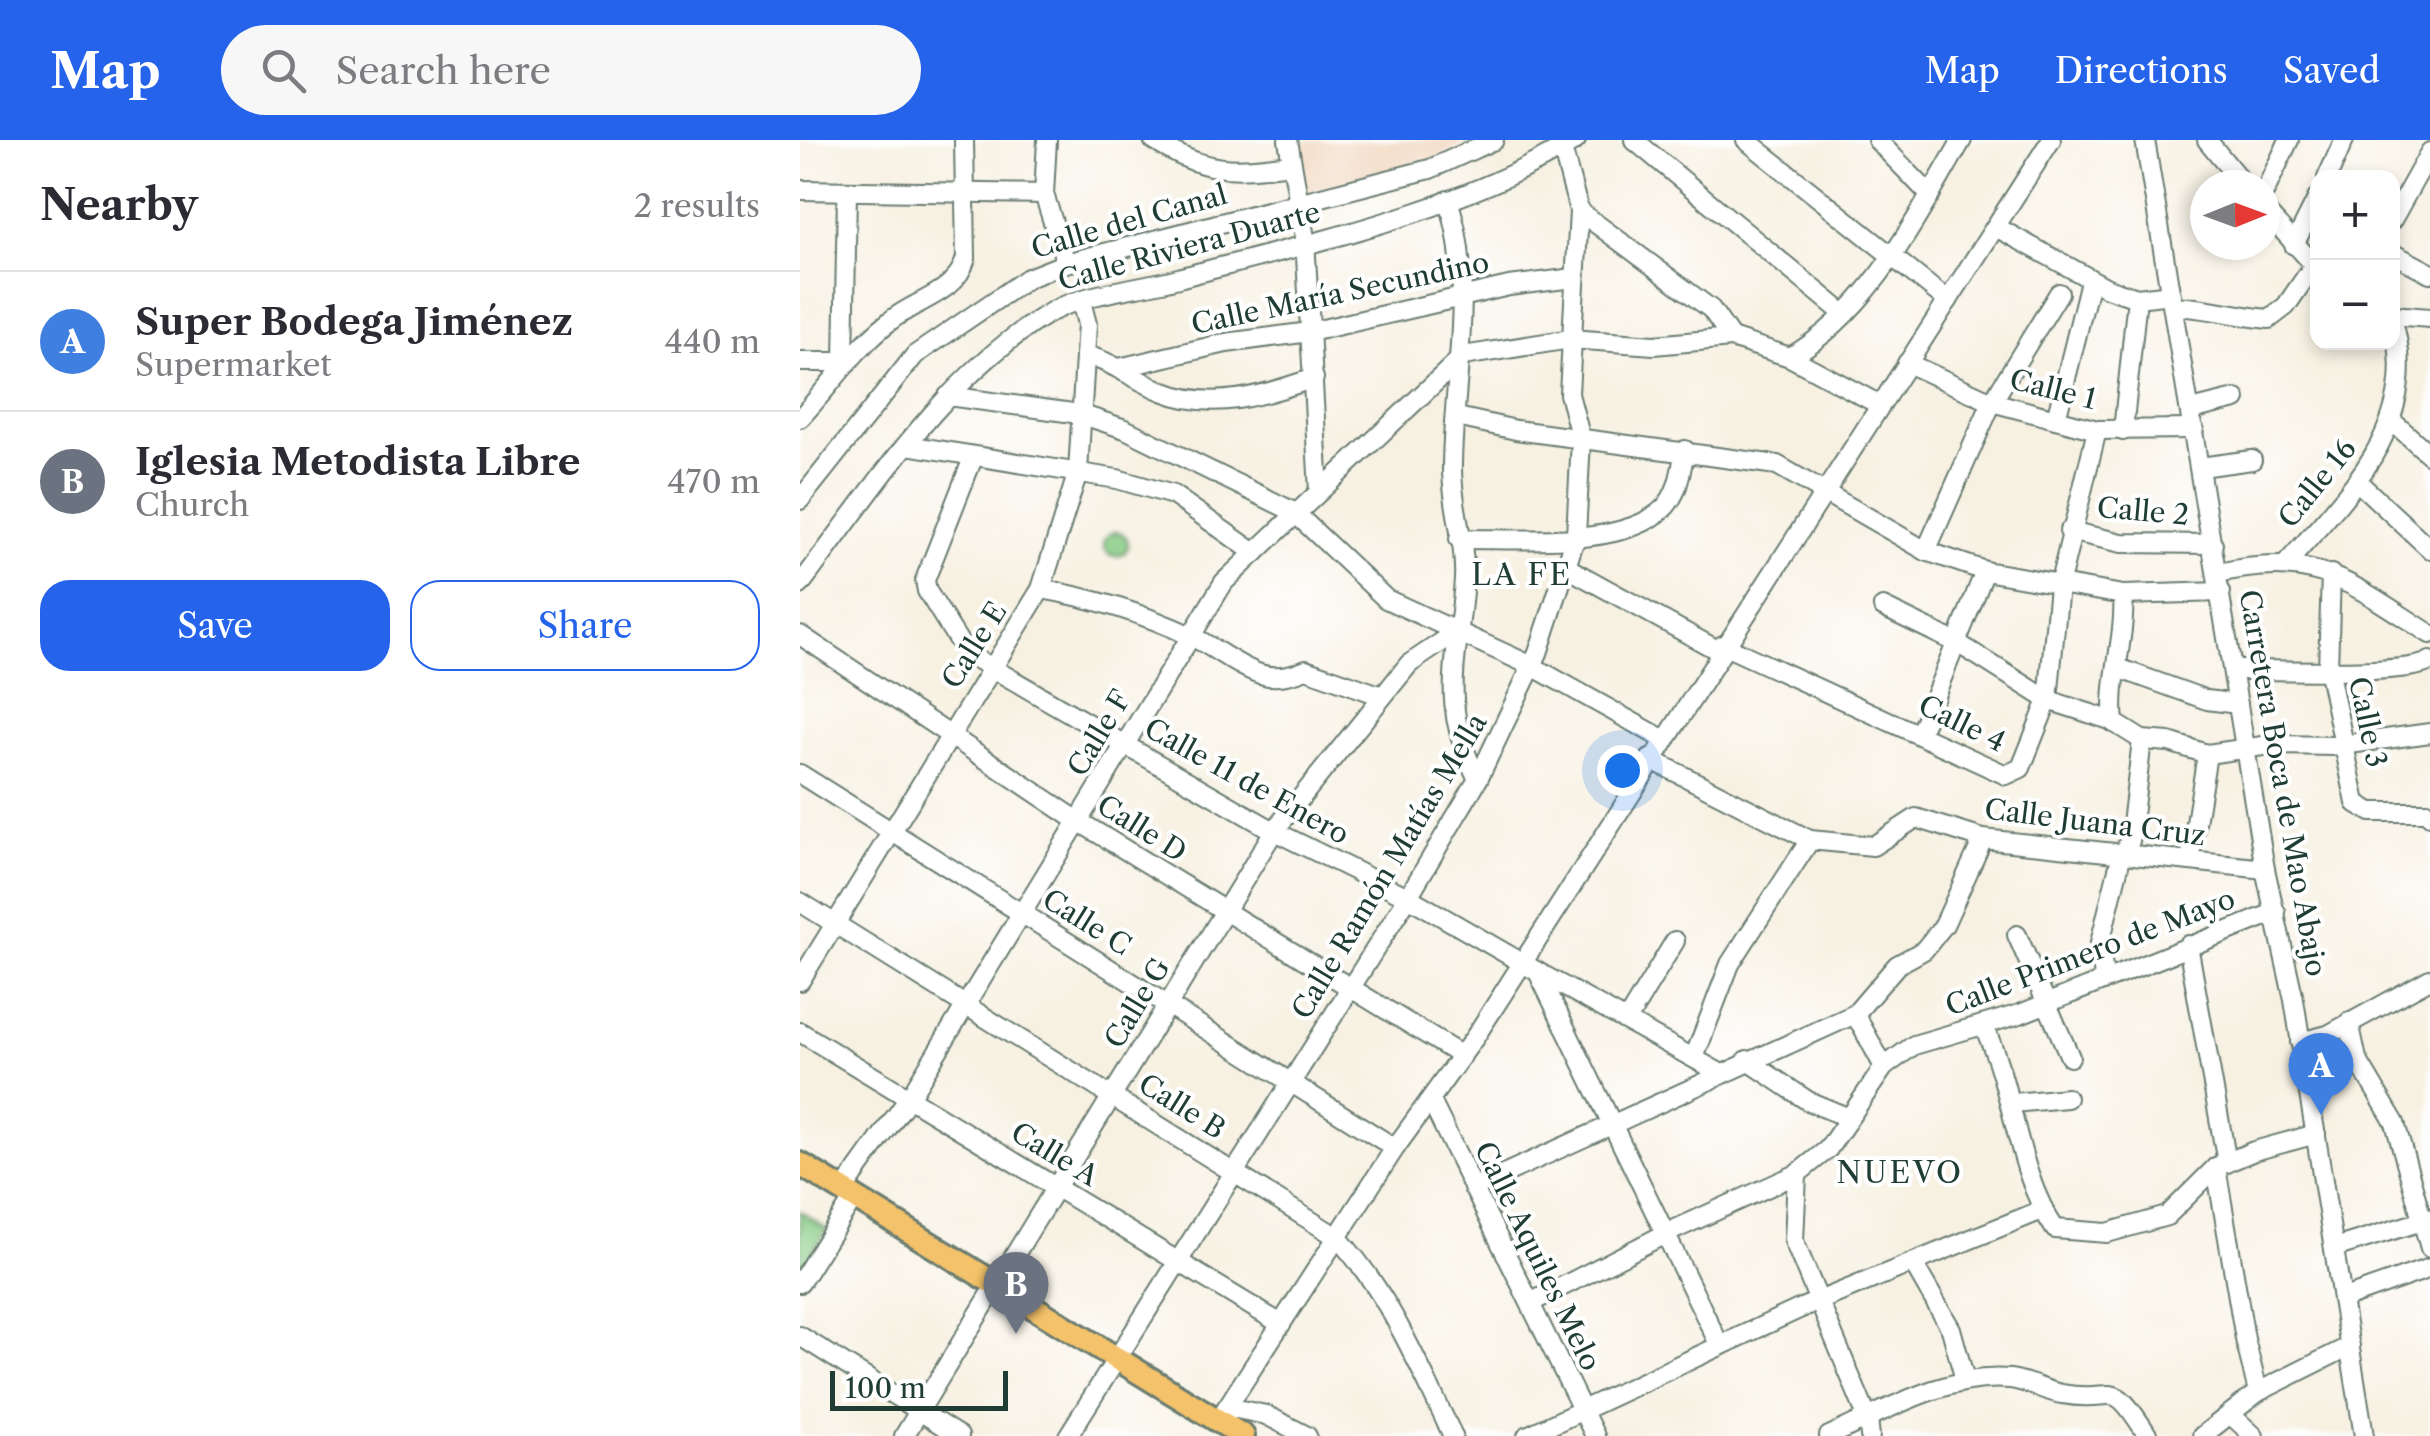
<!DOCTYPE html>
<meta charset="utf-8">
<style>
body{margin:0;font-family:"Libre Caslon Text",serif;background:#f7f7f7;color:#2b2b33}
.controls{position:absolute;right:30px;top:30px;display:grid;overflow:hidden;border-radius:20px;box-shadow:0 5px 15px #0003}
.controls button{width:90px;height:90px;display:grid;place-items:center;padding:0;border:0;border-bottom:2px solid #e1e1e2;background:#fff;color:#2b2b33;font:50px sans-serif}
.compass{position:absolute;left:1390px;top:30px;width:90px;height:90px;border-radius:50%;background:#fff;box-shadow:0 5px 15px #0003;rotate:89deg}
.scale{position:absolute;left:30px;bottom:25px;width:178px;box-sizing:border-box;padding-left:10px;border:5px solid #1f3d34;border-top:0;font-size:28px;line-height:35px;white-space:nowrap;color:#1f3d34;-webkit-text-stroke:8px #fff;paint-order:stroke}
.you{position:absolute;left:822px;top:630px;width:35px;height:35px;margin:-25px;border:8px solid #fff;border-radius:50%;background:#1a73e8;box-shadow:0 0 0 15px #1a73e833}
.badge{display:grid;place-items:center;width:65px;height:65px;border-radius:50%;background:#2563eb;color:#fff;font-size:32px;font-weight:700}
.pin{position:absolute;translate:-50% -82px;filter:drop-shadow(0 2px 5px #0008)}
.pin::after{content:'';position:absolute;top:52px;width:35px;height:30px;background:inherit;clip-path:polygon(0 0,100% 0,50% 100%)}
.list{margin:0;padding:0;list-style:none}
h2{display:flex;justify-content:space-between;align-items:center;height:130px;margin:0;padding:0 40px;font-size:42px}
h2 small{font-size:32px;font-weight:400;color:#7c7c81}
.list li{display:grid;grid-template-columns:65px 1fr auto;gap:30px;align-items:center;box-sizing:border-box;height:140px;padding:0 40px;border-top:2px solid #e1e1e2}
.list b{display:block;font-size:38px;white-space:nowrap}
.list p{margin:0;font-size:32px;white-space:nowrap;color:#7c7c81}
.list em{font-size:32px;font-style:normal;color:#7c7c81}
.actions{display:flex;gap:20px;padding:30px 40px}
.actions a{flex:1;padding:22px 0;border:2px solid #2563eb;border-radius:30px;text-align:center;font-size:35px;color:#2563eb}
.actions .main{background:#2563eb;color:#fff}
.icon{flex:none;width:55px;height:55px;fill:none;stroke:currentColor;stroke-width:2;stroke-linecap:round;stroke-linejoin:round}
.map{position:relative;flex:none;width:1630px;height:1296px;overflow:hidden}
header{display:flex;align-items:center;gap:60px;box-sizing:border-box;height:140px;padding:0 50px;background:#2563eb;color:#fff}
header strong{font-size:48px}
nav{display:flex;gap:55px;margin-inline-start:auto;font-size:35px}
.search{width:700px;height:90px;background:#f7f7f7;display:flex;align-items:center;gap:25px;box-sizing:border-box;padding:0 35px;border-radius:55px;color:#7c7c81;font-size:38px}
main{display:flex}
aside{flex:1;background:#fff}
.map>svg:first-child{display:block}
.built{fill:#f0d5bc}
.green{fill:#88cb85;stroke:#54845c;stroke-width:2.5}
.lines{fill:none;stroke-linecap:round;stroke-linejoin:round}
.minor-casing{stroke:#6b7c71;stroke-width:22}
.major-casing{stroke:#6b7c71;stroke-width:28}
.minor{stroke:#fff;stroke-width:18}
.major{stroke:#f3c26a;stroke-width:22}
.labels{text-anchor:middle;stroke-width:8;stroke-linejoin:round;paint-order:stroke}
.street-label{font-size:28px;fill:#1f3d34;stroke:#fff}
.neighbourhood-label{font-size:30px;letter-spacing:2.5px;fill:#1f3d34;stroke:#fff}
</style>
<header>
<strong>Map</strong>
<div class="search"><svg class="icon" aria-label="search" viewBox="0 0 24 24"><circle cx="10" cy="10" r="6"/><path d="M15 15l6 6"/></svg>Search here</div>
<nav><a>Map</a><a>Directions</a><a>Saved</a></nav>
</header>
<main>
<aside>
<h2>Nearby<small>2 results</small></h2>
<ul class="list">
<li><span class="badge" style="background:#3f7fe0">A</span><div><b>Super Bodega Jiménez</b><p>Supermarket</p></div><em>440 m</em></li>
<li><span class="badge" style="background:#6b7280">B</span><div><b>Iglesia Metodista Libre</b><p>Church</p></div><em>470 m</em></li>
</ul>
<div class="actions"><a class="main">Save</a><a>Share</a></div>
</aside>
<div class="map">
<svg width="1630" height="1296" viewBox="0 0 1630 1296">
<rect width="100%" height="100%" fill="#fff"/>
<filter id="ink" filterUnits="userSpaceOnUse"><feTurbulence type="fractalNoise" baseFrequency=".01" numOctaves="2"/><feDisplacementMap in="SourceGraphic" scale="20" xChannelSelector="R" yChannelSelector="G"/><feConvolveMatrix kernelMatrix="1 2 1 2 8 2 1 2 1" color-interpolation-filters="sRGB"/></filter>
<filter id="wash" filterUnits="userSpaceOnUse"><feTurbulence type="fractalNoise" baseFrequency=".0048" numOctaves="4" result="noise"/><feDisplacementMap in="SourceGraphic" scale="40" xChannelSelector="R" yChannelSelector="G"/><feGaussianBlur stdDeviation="2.25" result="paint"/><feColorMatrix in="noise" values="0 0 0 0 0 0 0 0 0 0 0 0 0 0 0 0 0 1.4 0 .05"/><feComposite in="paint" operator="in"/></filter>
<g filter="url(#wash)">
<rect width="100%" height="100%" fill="#f7f1e2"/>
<polygon class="built" points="498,0 669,0 634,20 506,53"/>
<g class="green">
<circle cx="316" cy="404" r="12"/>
<polygon points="0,1071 27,1090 0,1132"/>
</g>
</g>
<g filter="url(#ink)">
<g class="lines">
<g class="minor-casing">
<g id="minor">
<polyline points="247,0 244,54 266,123"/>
<path d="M353,0C403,33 432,32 490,24"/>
<polyline points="488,0 505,98 519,352"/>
<polyline points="834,0 1043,173"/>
<polyline points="946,0 1148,161"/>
<polyline points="1077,0 1130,55"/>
<polyline points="1345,0 1465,729 1494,860 1564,1296"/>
<polyline points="1407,0 1444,45"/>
<polyline points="1527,38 1544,0"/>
<polyline points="0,50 244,54"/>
<polyline points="1465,51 1489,0"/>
<path d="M648,60C676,141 653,243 652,325C651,363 666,402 664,439C659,519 637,563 678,639"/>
<polyline points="779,71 911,169 931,198"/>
<polyline points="1465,71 1518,129"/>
<polyline points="1592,80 1630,12"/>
<polyline points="1196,87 1307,148 1337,158 1371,154"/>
<polyline points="1494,105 1518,57"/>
<polyline points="1592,113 1630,133"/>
<path d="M1373,166C1406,167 1436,176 1469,179L1486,166L1514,125"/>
<polyline points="1592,175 1630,178"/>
<path d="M285,215C313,222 335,240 362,251C413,272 465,255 514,238"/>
<path d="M990,217C1071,171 1116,78 1162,0"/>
<polyline points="0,222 44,222 47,52"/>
<polyline points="1107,223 1192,262 1297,290 1394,289"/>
<polyline points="319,228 426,203 510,192 709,146 774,138"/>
<polyline points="148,256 280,274 325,289 494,372 586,459 732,526 863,599"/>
<polyline points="1391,270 1436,259"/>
<polyline points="657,277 716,290 977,325 1126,411 1185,431 1323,455 1421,452"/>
<path d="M0,278C31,245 54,209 90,181C117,159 156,154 166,118L164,0"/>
<polyline points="1256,279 1290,141"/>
<polyline points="1593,282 1630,315"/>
<polyline points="1323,291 1337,158"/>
<polyline points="107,305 317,339 373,355 455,413"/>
<polyline points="173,318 125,440 127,451 166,513 474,691 608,757 738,832 920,1206"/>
<polyline points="1400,327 1452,320"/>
<polyline points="1559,343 1630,409"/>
<polyline points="0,360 115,215 228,138 266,123 630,29 694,0"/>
<polyline points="1269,391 1322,403 1413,404"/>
<path d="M659,399C714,398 823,409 864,368C879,353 881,330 885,310"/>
<polyline points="1126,411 1192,262 1259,153"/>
<path d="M1487,423C1548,354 1625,280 1592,179"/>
<polyline points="766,427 919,511"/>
<path d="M1418,433C1518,411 1550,443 1630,494"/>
<polyline points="1531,434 1528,528 1556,663 1571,672 1627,672 1630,676"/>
<path d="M0,445C72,351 141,241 244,176C284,151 337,150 382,137C515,102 658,72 776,0"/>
<path d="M241,449C293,458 342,473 391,496C414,507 436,526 460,534C475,539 492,535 506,529L582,556"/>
<polyline points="1083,467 1159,504 1248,560 1310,580 1342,600 1369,602 1407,614 1470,605 1535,606 1630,593"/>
<polyline points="0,495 278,681 662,916"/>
<polyline points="923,505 1206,635 1221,628 1248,560 1259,446 1297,290"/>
<polyline points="1318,528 1407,560 1438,564"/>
<path d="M1434,530C1471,529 1607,536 1630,521"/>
<path d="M1314,583C1309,540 1326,499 1323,455"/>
<polyline points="1120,593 1185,431"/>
<polyline points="850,619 1010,700 1073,706 1116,678 1183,699 1465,729"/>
<polyline points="0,634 595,1008"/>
<polyline points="1390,721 1407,614"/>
<path d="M0,762L537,1097C590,1154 619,1227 653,1296"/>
<polyline points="1217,795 1270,917"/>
<polyline points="1388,805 1427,1023"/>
<polyline points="738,832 920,933"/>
<polyline points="1304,838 1300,803 1322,713 1330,701 1342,600"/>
<polyline points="0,841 241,449 278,332 287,184 281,161"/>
<polyline points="1055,874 1084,927"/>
<polyline points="827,880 875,801"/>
<polyline points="1549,882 1557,919 1595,983 1630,1108"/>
<path d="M1183,885C1215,950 1215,1030 1255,1089L1307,1093L1367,1076L1416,1027L1454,1011L1516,994"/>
<polyline points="0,892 481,1184"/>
<polyline points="1500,902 1528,895 1630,839"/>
<polyline points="894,918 930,824 1010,700"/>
<polyline points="947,920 1008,961 1049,978"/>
<polyline points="631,961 795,1296"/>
<polyline points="1213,963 1267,958"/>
<polyline points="1416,1027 1445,1199 1458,1252"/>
<polyline points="997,1034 994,1101 1068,1279 1070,1296"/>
<polyline points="673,1048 1055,874 1097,825 1124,810 1144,785 1183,699"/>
<polyline points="44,1049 109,958 424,442 663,216 770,199 854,205 931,198 990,217 1080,265"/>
<polyline points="1534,1108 1629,1079"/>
<polyline points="1113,1123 1151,1189 1165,1240"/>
<polyline points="0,1143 55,1056"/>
<polyline points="1542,1159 1630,1128"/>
<polyline points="732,1162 867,1093 997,1034 1028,1009 1084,927 1114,905 1220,874 1476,772"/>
<polyline points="0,1196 159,1296"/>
<polyline points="427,1267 466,1275 507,1296"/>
<polyline points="1430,1274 1454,1296"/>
<polyline points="418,1281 595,1008 675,897 1251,0"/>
<polyline points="104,1296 474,691 609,524 658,491"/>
<polyline points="268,1296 608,757 678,639 738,513 776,396 781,299 769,254 779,71 762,8"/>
<polyline points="727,1296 999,1169 1242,1070"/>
<path d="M1029,1296C1085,1271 1147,1233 1210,1239C1228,1241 1244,1251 1262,1254C1318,1265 1308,1232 1348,1296"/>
<polyline points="1402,1296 1458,1252 1550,1206"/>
</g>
</g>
<g class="major-casing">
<polyline id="major" points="0,1024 443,1296"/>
</g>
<use href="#minor" class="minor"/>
<use href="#major" class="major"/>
</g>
</g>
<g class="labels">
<g class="street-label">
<text transform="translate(329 81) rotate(-16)" y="10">Calle del Canal</text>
<text transform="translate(389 106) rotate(-15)" y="10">Calle Riviera Duarte</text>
<text transform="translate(540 153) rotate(-12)" y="10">Calle María Secundino</text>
<text transform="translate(1253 249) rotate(14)" y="10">Calle 1</text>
<text transform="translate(1517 343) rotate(-51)" y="10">Calle 16</text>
<text transform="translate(1343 371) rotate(5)" y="10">Calle 2</text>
<text transform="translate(174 505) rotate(-58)" y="10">Calle E</text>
<text transform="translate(1568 582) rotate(78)" y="10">Calle 3</text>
<text transform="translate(1162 583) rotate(26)" y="10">Calle 4</text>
<text transform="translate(299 593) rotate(-59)" y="10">Calle F</text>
<text transform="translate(447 641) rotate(29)" y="10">Calle 11 de Enero</text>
<text transform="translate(1483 643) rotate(80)" y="10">Carretera Boca de Mao Abajo</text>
<text transform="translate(1295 682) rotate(7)" y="10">Calle Juana Cruz</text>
<text transform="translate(342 688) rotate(32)" y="10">Calle D</text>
<text transform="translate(589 726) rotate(-59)" y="10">Calle Ramón Matías Mella</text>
<text transform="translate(287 782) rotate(32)" y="10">Calle C</text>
<text transform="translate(1290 812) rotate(-21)" y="10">Calle Primero de Mayo</text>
<text transform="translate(337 863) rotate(-59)" y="10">Calle G</text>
<text transform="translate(382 966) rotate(32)" y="10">Calle B</text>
<text transform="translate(255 1014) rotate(31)" y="10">Calle A</text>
<text transform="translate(738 1116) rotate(64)" y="10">Calle Aquiles Melo</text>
</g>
<g class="neighbourhood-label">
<text x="722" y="445">LA FE</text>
<text x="1100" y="1043">NUEVO</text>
</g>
</g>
</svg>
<div class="controls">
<button>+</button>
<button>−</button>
</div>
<svg class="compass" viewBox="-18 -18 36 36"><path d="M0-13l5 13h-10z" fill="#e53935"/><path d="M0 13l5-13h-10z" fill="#7c7c81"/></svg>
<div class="scale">100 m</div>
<div class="you"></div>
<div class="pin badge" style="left:1521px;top:975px;background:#3f7fe0">A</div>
<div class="pin badge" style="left:216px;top:1194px;background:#6b7280">B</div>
</div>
</main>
